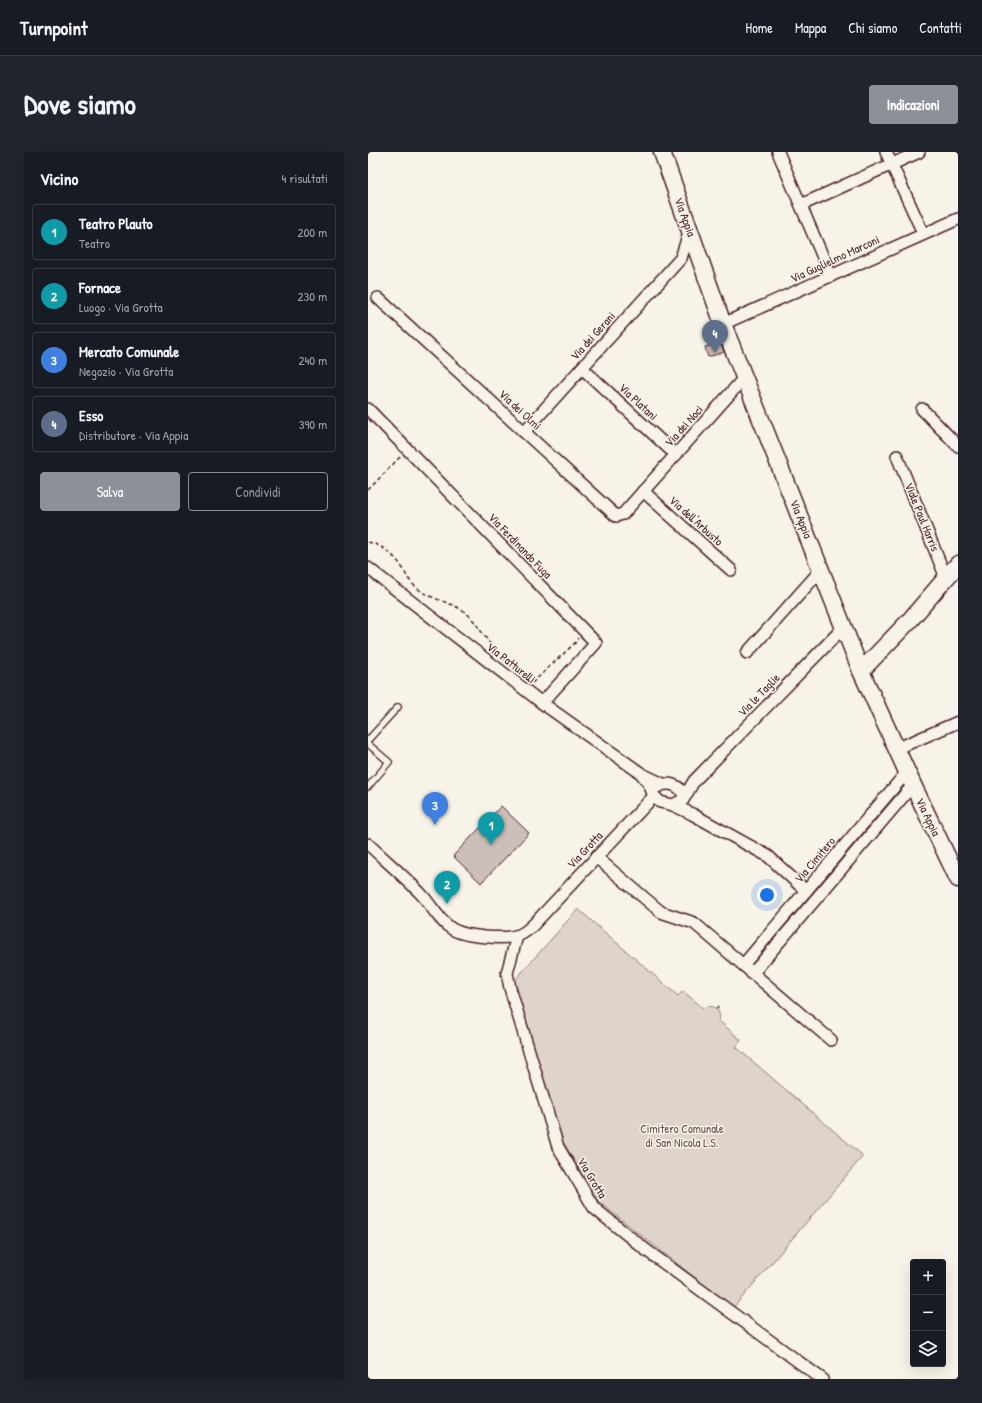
<!DOCTYPE html>
<html lang="it">
<meta charset="utf-8">
<style>
body{margin:0;font-family:"Patrick Hand",sans-serif;background:#20242c;color:#f1f3f6}
.controls{position:absolute;right:12px;bottom:12px;display:grid;overflow:hidden;border-radius:4px;box-shadow:0 4px 16px #0002}
.controls button{width:36px;height:36px;display:grid;place-items:center;padding:0;border:0;border-bottom:1px solid #363941;background:#171b24;color:#f1f3f6;font:20px sans-serif}
.you{position:absolute;left:399px;top:743px;width:14px;height:14px;margin:-10px;border:3px solid #fff;border-radius:50%;background:#1a73e8;box-shadow:0 0 0 6px #1a73e833}
.badge{display:grid;place-items:center;width:26px;height:26px;border-radius:50%;background:#8c9099;color:#fff;font-size:13px;font-weight:700}
.pin{position:absolute;translate:-50% -33px;filter:drop-shadow(0 1px 2px #0008)}
.pin::after{content:'';position:absolute;top:21px;width:14px;height:12px;background:inherit;clip-path:polygon(0 0,100% 0,50% 100%)}
.list{margin:0;padding:0;list-style:none}
h2{display:flex;justify-content:space-between;align-items:center;height:52px;margin:0;padding:0 16px;font-size:17px}
h2 small{font-size:13px;font-weight:400;color:#9ea1a6}
.list li{display:grid;grid-template-columns:26px 1fr auto;gap:12px;align-items:center;box-sizing:border-box;height:56px;margin:0 8px 8px;padding:0 8px;border:1px solid #363941;border-radius:4px}
.list b{display:block;font-size:15px;white-space:nowrap}
.list p{margin:0;font-size:13px;white-space:nowrap;color:#9ea1a6}
.list em{font-size:13px;font-style:normal;color:#9ea1a6}
.actions{display:flex;gap:8px;padding:12px 16px}
.actions a{flex:1;padding:9px 0;border:1px solid #8c9099;border-radius:4px;text-align:center;font-size:14px;color:#8c9099}
.actions .main{background:#8c9099;color:#fff}
.icon{flex:none;width:22px;height:22px;fill:none;stroke:currentColor;stroke-width:2;stroke-linecap:round;stroke-linejoin:round}
.map{position:relative;flex:none;width:590px;height:1227px;overflow:hidden;border-radius:4px}
header{display:flex;align-items:center;gap:24px;box-sizing:border-box;height:56px;padding:0 20px;background:#171b24;border-bottom:1px solid #363941}
header strong{font-size:19px}
nav{display:flex;gap:22px;margin-inline-start:auto;font-size:14px}
.intro{display:flex;align-items:center;justify-content:space-between;box-sizing:border-box;height:96px;padding:0 24px}
h1{margin:0;font-size:28px}
.button{padding:10px 18px;border-radius:4px;background:#8c9099;color:#fff;font-size:14px;font-weight:700}
main{display:flex;gap:24px;padding:0 24px}
aside{flex:1;background:#171b24;border-radius:4px;box-shadow:0 4px 16px #0002}
.map>svg:first-child{display:block}
.green{fill:#ded4cc;stroke:#947a7c}
.building{fill:#ccbfb9;stroke:#4a1f2b}
.lines{fill:none;stroke-linecap:round;stroke-linejoin:round}
.lane-casing{stroke:#4a1f2b;stroke-width:8}
.street-casing{stroke:#4a1f2b;stroke-width:14}
.secondary-casing{stroke:#4a1f2b;stroke-width:19}
.path{stroke:#4a1f2b;stroke-width:1.5;stroke-dasharray:4 3;stroke-linecap:butt}
.lane{stroke:#f7f3e8;stroke-width:5.5}
.street{stroke:#f7f3e8;stroke-width:11}
.secondary{stroke:#f7f3e8;stroke-width:16}
.labels{text-anchor:middle;stroke-width:3;stroke-linejoin:round;paint-order:stroke}
.street-label{font-size:12px;fill:#4a1f2b;stroke:#f7f3e8}
.park-label{font-size:12px;fill:#6f4c53;stroke:#f7f3e8}
</style>
<header>
<strong>Turnpoint</strong>
<nav><a>Home</a><a>Mappa</a><a>Chi siamo</a><a>Contatti</a></nav>
</header>
<div class="intro"><h1>Dove siamo</h1><a class="button">Indicazioni</a></div>
<main>
<aside>
<h2>Vicino<small>4 risultati</small></h2>
<ul class="list">
<li><span class="badge" style="background:#0f9aa8">1</span><div><b>Teatro Plauto</b><p>Teatro</p></div><em>200 m</em></li>
<li><span class="badge" style="background:#0f9aa8">2</span><div><b>Fornace</b><p>Luogo · Via Grotta</p></div><em>230 m</em></li>
<li><span class="badge" style="background:#3f7fe0">3</span><div><b>Mercato Comunale</b><p>Negozio · Via Grotta</p></div><em>240 m</em></li>
<li><span class="badge" style="background:#5c6f8a">4</span><div><b>Esso</b><p>Distributore · Via Appia</p></div><em>390 m</em></li>
</ul>
<div class="actions"><a class="main">Salva</a><a>Condividi</a></div>
</aside>
<div class="map">
<svg width="590" height="1227" viewBox="0 0 590 1227">
<rect width="100%" height="100%" fill="#f7f3e8"/>
<filter id="ink" filterUnits="userSpaceOnUse"><feTurbulence type="fractalNoise" baseFrequency=".025" numOctaves="2"/><feDisplacementMap in="SourceGraphic" scale="8" xChannelSelector="R" yChannelSelector="G"/><feConvolveMatrix kernelMatrix="1 2 1 2 8 2 1 2 1" color-interpolation-filters="sRGB"/></filter>
<g filter="url(#ink)">
<path class="green" d="M210,757L310,844L315,839L335,856C345,851 354,858 351,869L373,888L368,895L495,1004L365,1156L230,1049L194,988L146,829Z"/>
<g class="building">
<polygon points="352,190 356,200 340,205 337,195"/>
<polygon points="133,654 161,681 113,731 85,704"/>
</g>
<g class="lines">
<g class="lane-casing">
<g id="lane">
<polyline points="0,588 30,555"/>
<polyline points="0,592 21,610 0,635"/>
</g>
</g>
<g class="street-casing">
<g id="street">
<polyline points="410,0 463,124"/>
<polyline points="518,0 555,81"/>
<polyline points="433,53 551,0"/>
<polyline points="10,146 248,364 255,362 376,226"/>
<polyline points="355,172 590,67"/>
<polyline points="214,216 308,303"/>
<polyline points="0,257 228,491 174,551"/>
<polyline points="554,257 590,294"/>
<polyline points="156,280 313,106 322,78"/>
<polyline points="529,304 578,426"/>
<polyline points="275,339 363,418"/>
<polyline points="0,416 174,551 274,622 295,632"/>
<polyline points="379,501 453,418"/>
<polyline points="528,597 590,570"/>
<polyline points="275,624 281,632 286,644 292,650 305,653 324,662 400,704 438,739"/>
<path d="M289,635C299,629 313,632 316,645"/>
<polyline points="305,653 315,648 326,629 476,475"/>
<path d="M0,692C18,709 37,725 54,743C64,754 71,769 84,777C97,785 137,788 151,783C157,781 161,777 166,772L286,644"/>
<polyline points="228,705 293,760 326,771 463,888"/>
<polyline points="149,784 139,821 142,836 190,995 226,1056 278,1098 454,1227"/>
<polyline points="375,813 539,620"/>
<polyline points="384,822 545,633"/>
</g>
</g>
<g class="secondary-casing">
<g id="secondary">
<polyline points="294,0 355,172 493,519 545,633 590,727"/>
<polyline points="493,519 542,468 590,412"/>
</g>
</g>
<g class="path">
<polyline points="0,338 32,305"/>
<path d="M0,390C14,393 26,403 34,415C38,423 41,429 48,435C62,448 82,449 97,460C107,468 111,477 118,486C124,496 133,503 141,511"/>
<polyline points="164,531 208,490 210,486"/>
<polyline points="348,857 352,852"/>
</g>
<use href="#lane" class="lane"/>
<use href="#street" class="street"/>
<use href="#secondary" class="secondary"/>
</g>
</g>
<g class="labels">
<g class="street-label">
<text transform="translate(317 65) rotate(70)" y="4">Via Appia</text>
<text transform="translate(467 107) rotate(-25)" y="4">Via Guglielmo Marconi</text>
<text transform="translate(225 184) rotate(-48)" y="4">Via dei Gerani</text>
<text transform="translate(270 250) rotate(43)" y="4">Via Platani</text>
<text transform="translate(152 258) rotate(43)" y="4">Via dei Olmi</text>
<text transform="translate(316 274) rotate(-48)" y="4">Via dei Noci</text>
<text transform="translate(554 365) rotate(68)" y="4">Viale Paul Harris</text>
<text transform="translate(433 367) rotate(68)" y="4">Via Appia</text>
<text transform="translate(328 369) rotate(42)" y="4">Via dell'Arbusto</text>
<text transform="translate(152 394) rotate(46)" y="4">Via Ferdinando Fuga</text>
<text transform="translate(143 511) rotate(38)" y="4">Via Patturelli</text>
<text transform="translate(391 543) rotate(-46)" y="4">Via le Taglie</text>
<text transform="translate(560 665) rotate(64)" y="4">Via Appia</text>
<text transform="translate(217 698) rotate(-47)" y="4">Via Grotta</text>
<text transform="translate(447 708) rotate(-50)" y="4">Via Cimitero</text>
<text transform="translate(224 1026) rotate(59)" y="4">Via Grotta</text>
</g>
<g class="park-label">
<text x="314" y="981">Cimitero Comunale<tspan x="314" dy="14">di San Nicola L.S.</tspan></text>
</g>
</g>
</svg>
<div class="controls">
<button>+</button>
<button>−</button>
<button><svg class="icon" aria-label="layers" viewBox="0 0 24 24"><path d="M12 4l9 5-9 5-9-5zM3 14l9 5 9-5"/></svg></button>
</div>
<div class="you"></div>
<div class="pin badge" style="left:123px;top:693px;background:#0f9aa8">1</div>
<div class="pin badge" style="left:79px;top:752px;background:#0f9aa8">2</div>
<div class="pin badge" style="left:67px;top:673px;background:#3f7fe0">3</div>
<div class="pin badge" style="left:347px;top:201px;background:#5c6f8a">4</div>
</div>
</main>
